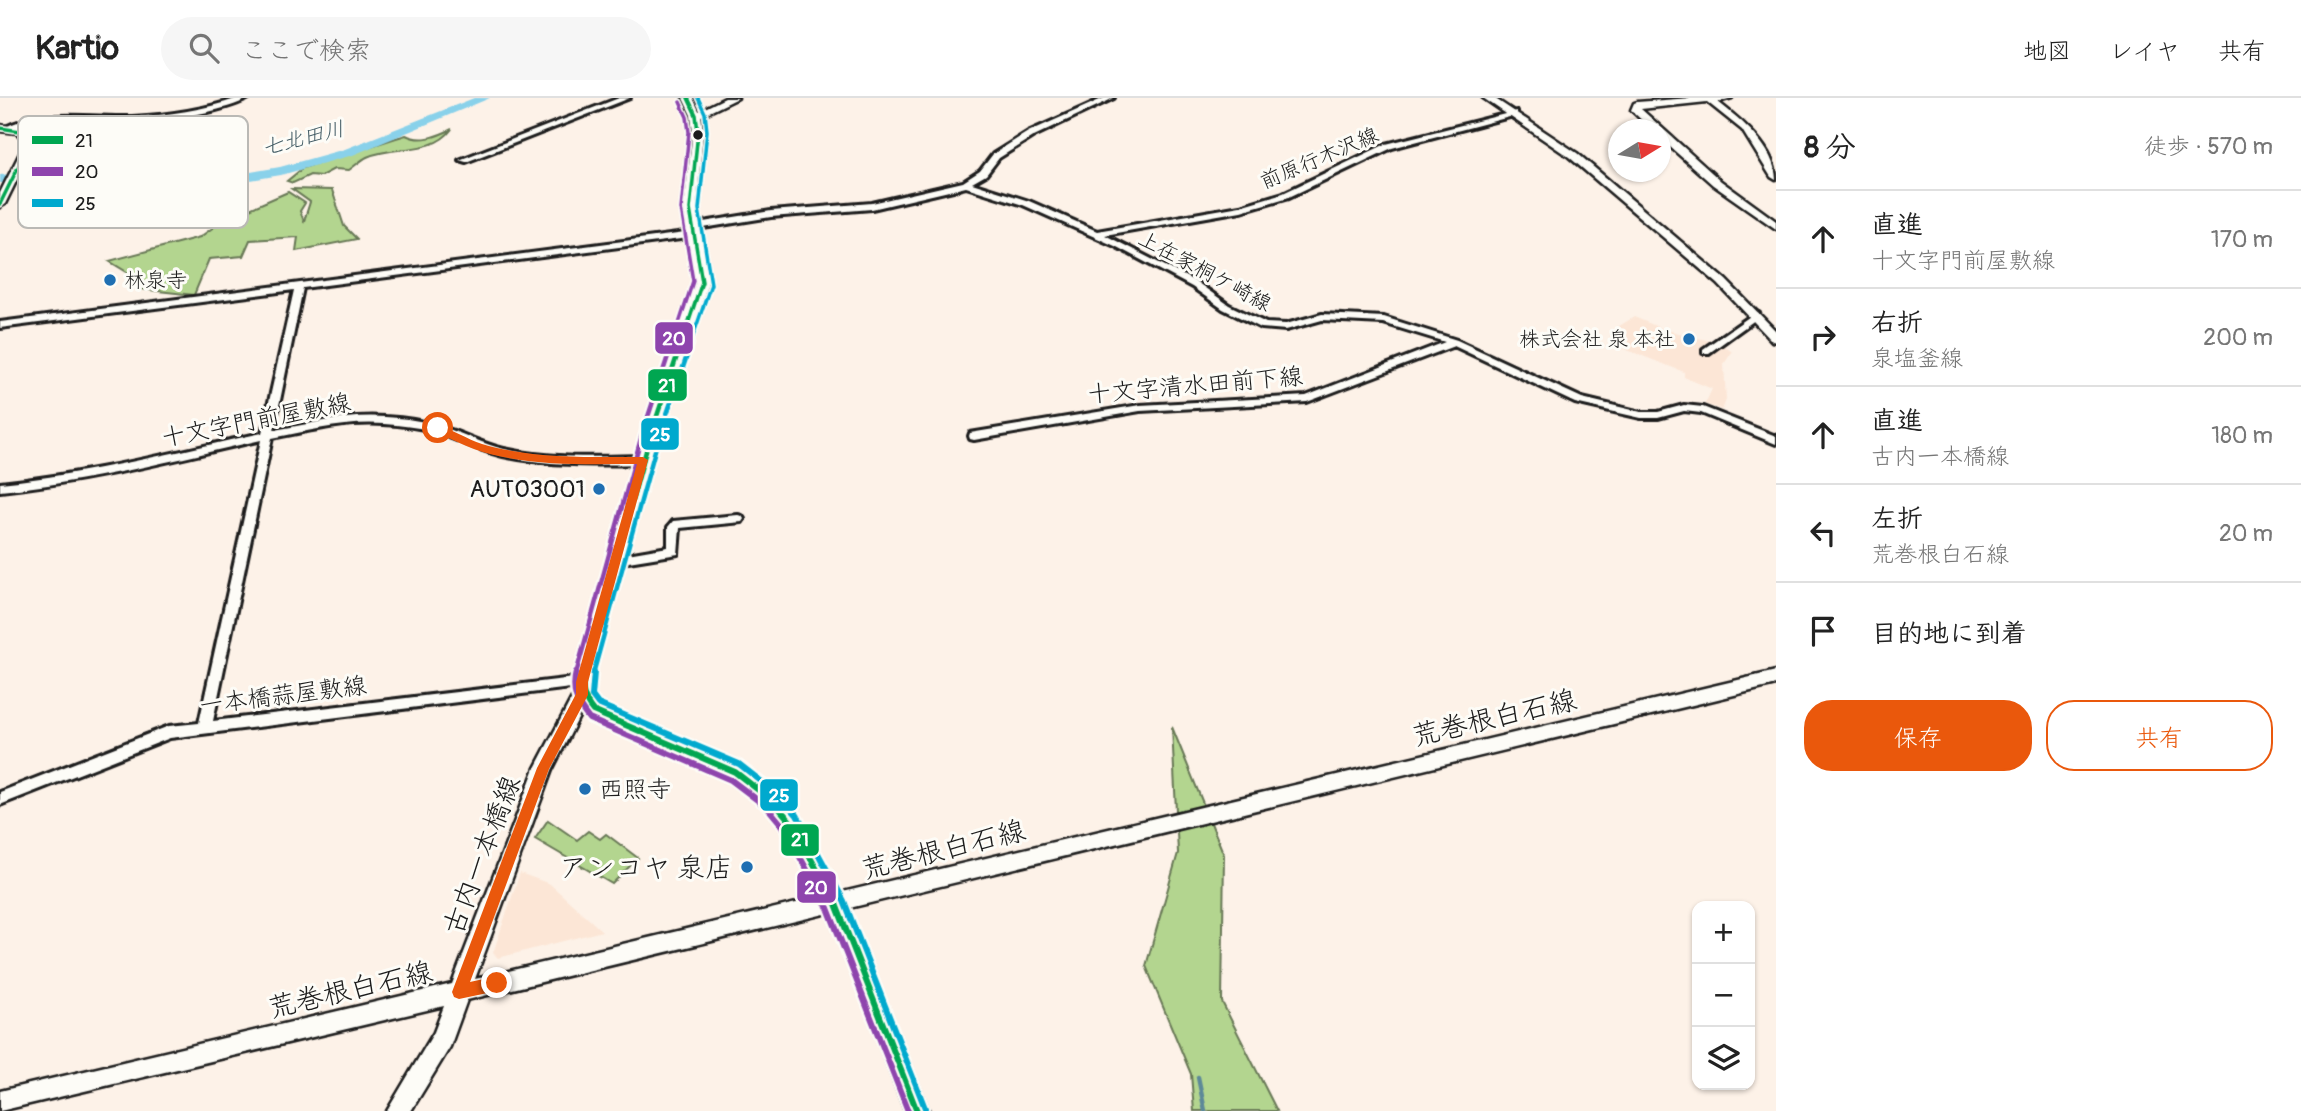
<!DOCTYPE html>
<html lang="ja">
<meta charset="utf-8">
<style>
body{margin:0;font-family:Pangolin,"Klee One",sans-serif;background:#f6f6f6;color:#222}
.controls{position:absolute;right:21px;bottom:21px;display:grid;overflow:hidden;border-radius:14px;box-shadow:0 2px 5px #0004}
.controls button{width:63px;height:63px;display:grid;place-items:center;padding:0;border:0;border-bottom:2px solid #e0e0e0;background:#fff;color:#222;font:35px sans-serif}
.compass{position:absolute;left:1608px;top:21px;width:63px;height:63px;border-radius:50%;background:#fff;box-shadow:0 2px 5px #0004;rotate:79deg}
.stop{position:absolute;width:21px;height:21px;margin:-16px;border:5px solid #ea580c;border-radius:50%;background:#fff}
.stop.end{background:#ea580c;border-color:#fff;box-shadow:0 2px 7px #0008}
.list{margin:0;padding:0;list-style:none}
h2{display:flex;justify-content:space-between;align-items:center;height:91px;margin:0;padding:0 28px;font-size:30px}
h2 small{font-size:23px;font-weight:400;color:#767676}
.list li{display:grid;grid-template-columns:46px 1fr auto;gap:21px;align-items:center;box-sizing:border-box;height:98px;padding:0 28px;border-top:2px solid #e0e0e0}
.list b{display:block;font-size:26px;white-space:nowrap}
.list p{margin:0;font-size:23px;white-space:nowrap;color:#767676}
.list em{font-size:23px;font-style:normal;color:#767676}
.actions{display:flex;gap:14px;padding:21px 28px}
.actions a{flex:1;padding:16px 0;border:2px solid #ea580c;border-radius:28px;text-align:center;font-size:24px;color:#ea580c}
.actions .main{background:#ea580c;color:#fff}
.icon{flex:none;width:38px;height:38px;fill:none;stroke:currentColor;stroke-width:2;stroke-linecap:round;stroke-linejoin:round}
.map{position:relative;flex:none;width:1776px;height:1013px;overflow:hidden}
header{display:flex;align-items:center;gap:42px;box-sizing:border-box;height:98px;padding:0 35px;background:#fff;border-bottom:2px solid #e0e0e0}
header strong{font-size:33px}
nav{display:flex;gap:38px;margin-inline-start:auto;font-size:24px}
.search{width:490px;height:63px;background:#f6f6f6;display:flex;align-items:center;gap:18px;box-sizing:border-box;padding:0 24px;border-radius:38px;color:#767676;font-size:26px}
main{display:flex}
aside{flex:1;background:#fff}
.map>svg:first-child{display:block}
.built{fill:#fce6d6}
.green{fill:#b3d58f;stroke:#687856;stroke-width:2}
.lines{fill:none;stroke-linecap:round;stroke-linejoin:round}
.stream{stroke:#5d8998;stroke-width:4.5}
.river{fill:#89d1ea;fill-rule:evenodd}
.street-casing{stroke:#1c1c1c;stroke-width:6}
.secondary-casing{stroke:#1c1c1c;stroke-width:5}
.primary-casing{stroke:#1c1c1c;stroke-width:5}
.street{fill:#fdfcf7;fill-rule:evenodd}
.secondary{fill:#fdfcf7;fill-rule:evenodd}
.primary{fill:#fdfcf7;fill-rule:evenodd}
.bus-1-far2-casing{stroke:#fdfcf7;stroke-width:7}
.bus-1-far1-casing{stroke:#fdfcf7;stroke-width:9}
.bus-1-casing{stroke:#fdfcf7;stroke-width:11}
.bus-2-far2-casing{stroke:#fdfcf7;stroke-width:7}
.bus-2-far1-casing{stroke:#fdfcf7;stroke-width:9}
.bus-2-casing{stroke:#fdfcf7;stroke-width:11}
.bus-3-far2-casing{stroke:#fdfcf7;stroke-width:7}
.bus-3-far1-casing{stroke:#fdfcf7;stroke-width:9}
.bus-3-casing{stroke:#fdfcf7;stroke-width:11}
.bus-1-far2{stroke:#00a651;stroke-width:3.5}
.bus-1-far1{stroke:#00a651;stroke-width:4.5}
.bus-1{stroke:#00a651;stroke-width:6}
.bus-2-far2{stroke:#8e44ad;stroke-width:3.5}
.bus-2-far1{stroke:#8e44ad;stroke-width:4.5}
.bus-2{stroke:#8e44ad;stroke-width:6}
.bus-3-far2{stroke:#00a9ce;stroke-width:3.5}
.bus-3-far1{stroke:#00a9ce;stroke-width:4.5}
.bus-3{stroke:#00a9ce;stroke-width:6}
.route{fill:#ea580c}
.bus-dot{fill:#1c1c1c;stroke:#fdfcf7;stroke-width:2.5}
.poi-dot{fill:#1f6fb2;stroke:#fdfcf7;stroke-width:2.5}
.labels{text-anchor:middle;stroke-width:6;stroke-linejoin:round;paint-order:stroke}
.far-water-label{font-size:21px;font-style:italic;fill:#425b64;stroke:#fdfcf7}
.far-street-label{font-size:21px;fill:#1c1c1c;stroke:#fdfcf7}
.far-poi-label{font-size:21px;fill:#1c1c1c;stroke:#fdfcf7;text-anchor:start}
.street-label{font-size:24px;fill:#1c1c1c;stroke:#fdfcf7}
.poi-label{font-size:24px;fill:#1c1c1c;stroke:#fdfcf7;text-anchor:end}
.near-street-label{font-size:28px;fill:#1c1c1c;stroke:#fdfcf7}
.near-poi-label{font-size:28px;fill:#1c1c1c;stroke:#fdfcf7;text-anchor:end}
.key{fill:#fdfcf7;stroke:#bab9b5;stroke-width:2}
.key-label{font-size:19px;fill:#1c1c1c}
.line-badge{stroke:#fdfcf7;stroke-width:2.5}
.badge-label{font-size:19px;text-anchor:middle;font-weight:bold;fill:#fff}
</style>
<header>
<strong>Kartio</strong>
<div class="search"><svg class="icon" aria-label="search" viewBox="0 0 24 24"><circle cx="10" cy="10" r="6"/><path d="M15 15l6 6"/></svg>ここで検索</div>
<nav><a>地図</a><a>レイヤ</a><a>共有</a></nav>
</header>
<main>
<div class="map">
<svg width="1776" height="1013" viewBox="0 0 1776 1013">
<rect width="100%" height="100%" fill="#fdf2e8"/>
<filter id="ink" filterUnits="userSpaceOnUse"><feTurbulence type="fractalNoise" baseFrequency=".0143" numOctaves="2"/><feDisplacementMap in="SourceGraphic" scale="14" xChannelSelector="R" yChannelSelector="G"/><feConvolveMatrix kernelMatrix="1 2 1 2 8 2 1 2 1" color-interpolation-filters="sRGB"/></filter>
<g filter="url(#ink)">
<g class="built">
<polygon points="1634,219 1663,231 1722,246 1732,254 1724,266 1726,302 1722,312 1705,306 1712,291 1684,279 1684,274 1609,245 1611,235 1616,230"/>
<polygon points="520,775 550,786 602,833 498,860 493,855"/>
</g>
<g class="green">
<path d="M452,31C432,58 395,46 367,59C361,62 355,68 349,72L334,71L321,78L310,77L293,85L287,83L303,70L396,40L406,37C421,45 438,38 452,31Z"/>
<polygon points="292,91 332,92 344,128 357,141 296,153 298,139 250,142 243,158 209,161 194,197 140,191 130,176 109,163 200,139 222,123 288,94 305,105 300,113 304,123 310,104"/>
<polygon points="1172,629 1224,757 1222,904 1277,1013 1194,1013 1191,976 1146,868 1178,755"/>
<polygon points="548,722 577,742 588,733 600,741 606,736 638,760 612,786 535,741"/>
</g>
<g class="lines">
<polyline class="stream" points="1198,979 1205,1013"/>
<polygon class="river" points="474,0 490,0 353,57 281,77 221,87 68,80 0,85 0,77 68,72 221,79 280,69 345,51"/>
<g class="street-casing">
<g id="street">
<path d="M238,0H249C237,7 221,11 208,14C142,29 73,15 8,32L4,30C37,11 95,20 132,19C168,17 204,12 238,0Z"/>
<polygon points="619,0 630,0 466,64 459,62"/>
<polygon points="1104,0 1114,0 1034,38 999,60 986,77 972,85 1029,103 1097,133 1240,108 1283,95 1386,46 1517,13 1517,17 1392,50 1289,99 1241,113 1105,137 1198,185 1229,207 1266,225 1286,226 1322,216 1384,219 1457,242 1582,300 1641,314 1658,314 1684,307 1703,309 1776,338 1776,346 1701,315 1684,313 1658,320 1641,320 1575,305 1454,248 1307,304 1140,313 974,342 970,341 969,338 970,335 1140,307 1306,298 1445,244 1383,225 1322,222 1286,232 1261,230 1223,211 1192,189 1115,148 1023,107 966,89 872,111 771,119 691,132 687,129 691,126 771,113 872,105 963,84 980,73 993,56 1028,34"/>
<path d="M693,134L697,137L696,139L303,190L274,332C310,326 348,316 385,319C405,320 425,323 443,329C464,336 483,346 504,351C549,361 597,359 643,358L648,362L643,366C597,367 549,368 503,358C478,353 456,340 432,333C417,329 400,327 384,326C347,323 308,333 272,340L213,623L582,579L587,580L589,584L587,588L170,640L0,707V694L169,628L199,625L261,342C174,362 89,384 0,393V385C89,376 175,354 262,335L294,192L0,230V224Z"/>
<polygon points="1756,214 1759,215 1759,219 1709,255 1703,255 1703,251"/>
<polygon points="738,417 742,418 744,421 742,424 680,430 678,456 616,466 610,462 616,458 668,449 668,429 673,423"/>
</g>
</g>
<g class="secondary-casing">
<g id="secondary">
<polygon points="725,0 738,0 699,19 691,17"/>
<polygon points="1483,0 1494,0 1577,55 1726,182 1776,233 1776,244 1772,243 1718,186 1569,59"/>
<path d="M1691,0H1732L1718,4C1741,22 1776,50 1776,82L1771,79L1742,32L1707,4L1641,11L1721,83L1776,123V131L1713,87L1660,40V32H1652L1631,12L1634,5L1637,4Z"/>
<polygon points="0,27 23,31 33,42 33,49 5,106 0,109 0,95 23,49 23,42 17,35 0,33"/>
<polygon points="1776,573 1776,587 467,902 450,949 411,1013 387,1013 434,934 444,908 0,1013 0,993 452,886 535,670 576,592 582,590 588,592 590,597 552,672 475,881"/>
</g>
</g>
<g class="primary-casing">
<polygon id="primary" points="683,0 693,0 701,17 703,34 696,111 708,184 657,342 591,584 593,599 600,607 742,668 781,697 797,716 844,799 929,1013 905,1013 827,812 783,730 767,711 728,680 586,619 575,602 573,584 641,342 696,184 684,111 693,34 691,17"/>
</g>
<use href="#street" class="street"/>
<use href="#secondary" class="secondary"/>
<use href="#primary" class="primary"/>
<g class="bus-1-far2-casing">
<g id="bus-1-far2">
<polyline points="0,30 20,33 28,42 28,49 0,106"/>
<polyline points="681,247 702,184 690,111 698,34 696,17 688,0"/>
</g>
</g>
<g class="bus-1-far1-casing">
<polyline id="bus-1-far1" points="584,576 649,342 681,246"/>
</g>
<g class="bus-1-casing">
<path id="bus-1" d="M585,574C580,590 583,601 593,613L735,674L774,704L790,723L836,806L917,1013"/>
</g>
<g class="bus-2-far2-casing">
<polyline id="bus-2-far2" points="672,247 693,183 681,111 689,34 687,19 680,4"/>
</g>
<g class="bus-2-far1-casing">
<polyline id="bus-2-far1" points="576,576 641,340 672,246"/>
</g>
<g class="bus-2-casing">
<path id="bus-2" d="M576,574C571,594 577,606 589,621L731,682L768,710L783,728L828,810L908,1013"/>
</g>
<g class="bus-3-far2-casing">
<polyline id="bus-3-far2" points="690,247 711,186 699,111 707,33 705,15 698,0"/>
</g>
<g class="bus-3-far1-casing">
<polyline id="bus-3-far1" points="593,576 657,345 691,246"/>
</g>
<g class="bus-3-casing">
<polyline id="bus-3" points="594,574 592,598 598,606 739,666 780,698 797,717 844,803 925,1010"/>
</g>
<use href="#bus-1-far2" class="bus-1-far2"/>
<use href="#bus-1-far1" class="bus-1-far1"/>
<use href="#bus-1" class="bus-1"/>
<use href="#bus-2-far2" class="bus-2-far2"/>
<use href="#bus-2-far1" class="bus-2-far1"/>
<use href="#bus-2" class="bus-2"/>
<use href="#bus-3-far2" class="bus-3-far2"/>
<use href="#bus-3-far1" class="bus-3-far1"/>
<use href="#bus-3" class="bus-3"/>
</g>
</g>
<path class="route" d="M438,327C453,332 467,341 482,346C533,361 590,359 643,359L648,362L588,584V597L549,671L470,884L497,878L502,880L504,885L502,891L497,893L459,901L454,899L452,894L537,670L576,596V584L637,366C584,366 525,369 474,351C461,346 447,339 434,333V328Z"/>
<circle class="bus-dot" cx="698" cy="37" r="6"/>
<g class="poi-dot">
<circle cx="110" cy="182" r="7"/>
<circle cx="1689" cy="241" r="7"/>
<circle cx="599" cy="391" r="7"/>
<circle cx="585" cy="691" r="7"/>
<circle cx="747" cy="769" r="7"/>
</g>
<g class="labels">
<g class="far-water-label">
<text transform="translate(303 40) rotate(-14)" y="7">七北田川</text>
</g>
<g class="far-street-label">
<text transform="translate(1319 60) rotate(-23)" y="7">前原行木沢線</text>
<text transform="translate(1205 173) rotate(28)" y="7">上在家桐ケ崎線</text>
</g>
<g class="far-poi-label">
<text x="124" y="189">林泉寺</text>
<text x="1675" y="248" text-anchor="end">株式会社 泉 本社</text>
</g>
<g class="street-label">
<text transform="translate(1195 287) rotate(-5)" y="8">十文字清水田前下線</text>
<text transform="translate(256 322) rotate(-11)" y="8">十文字門前屋敷線</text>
<text transform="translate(283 597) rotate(-7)" y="8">一本橋蒜屋敷線</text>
</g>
<g class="poi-label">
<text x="585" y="399">AUTO3001</text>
<text x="599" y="699" text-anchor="start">西照寺</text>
</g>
<g class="near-street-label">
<text transform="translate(1494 619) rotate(-13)" y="10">荒巻根白石線</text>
<text transform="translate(943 751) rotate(-14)" y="10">荒巻根白石線</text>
<text transform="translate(481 757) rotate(-69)" y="10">古内一本橋線</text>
<text transform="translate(350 891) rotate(-13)" y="10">荒巻根白石線</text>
</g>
<g class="near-poi-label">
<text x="733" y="779">アンコヤ 泉店</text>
</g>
</g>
<rect x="18" y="18" width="230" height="112" rx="10" class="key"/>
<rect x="32" y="38" width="31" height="8" fill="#00a651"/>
<rect x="32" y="69" width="31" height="9" fill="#8e44ad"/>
<rect x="32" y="101" width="31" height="8" fill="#00a9ce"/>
<g class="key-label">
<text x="75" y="49">21</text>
<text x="75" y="80">20</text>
<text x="75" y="112">25</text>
</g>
<g class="line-badge">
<rect x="654" y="223" width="40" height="34" rx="7" fill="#8e44ad"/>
<rect x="647" y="270" width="41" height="34" rx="7" fill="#00a651"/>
<rect x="640" y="319" width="40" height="34" rx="7" fill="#00a9ce"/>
<rect x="759" y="680" width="40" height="34" rx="7" fill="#00a9ce"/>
<rect x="780" y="725" width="40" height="34" rx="7" fill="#00a651"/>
<rect x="796" y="772" width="41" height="34" rx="7" fill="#8e44ad"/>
</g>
<g class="badge-label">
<text x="674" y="247">20</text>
<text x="667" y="294">21</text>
<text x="660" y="343">25</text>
<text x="779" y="704">25</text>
<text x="800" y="748">21</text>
<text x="816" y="796">20</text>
</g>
</svg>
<div class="controls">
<button>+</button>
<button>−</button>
<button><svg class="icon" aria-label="layers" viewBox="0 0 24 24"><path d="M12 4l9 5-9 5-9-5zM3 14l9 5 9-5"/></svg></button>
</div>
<svg class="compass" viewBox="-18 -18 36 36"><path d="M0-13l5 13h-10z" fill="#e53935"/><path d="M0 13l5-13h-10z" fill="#767676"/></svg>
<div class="stop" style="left:438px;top:330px"></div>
<div class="stop end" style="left:497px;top:885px"></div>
</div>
<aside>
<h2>8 分<small>徒歩 · 570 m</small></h2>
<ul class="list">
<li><svg class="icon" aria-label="ahead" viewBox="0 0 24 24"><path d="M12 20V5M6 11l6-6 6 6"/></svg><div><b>直進</b><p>十文字門前屋敷線</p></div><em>170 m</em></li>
<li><svg class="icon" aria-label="right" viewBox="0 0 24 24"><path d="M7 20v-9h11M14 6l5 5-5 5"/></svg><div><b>右折</b><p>泉塩釜線</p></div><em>200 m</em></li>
<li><svg class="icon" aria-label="ahead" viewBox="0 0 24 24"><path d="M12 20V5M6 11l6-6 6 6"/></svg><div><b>直進</b><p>古内一本橋線</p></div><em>180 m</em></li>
<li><svg class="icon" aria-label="left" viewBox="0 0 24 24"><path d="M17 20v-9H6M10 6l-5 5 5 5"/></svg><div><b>左折</b><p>荒巻根白石線</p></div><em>20 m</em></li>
<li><svg class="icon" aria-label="arrive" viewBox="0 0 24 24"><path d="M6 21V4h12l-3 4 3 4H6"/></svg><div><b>目的地に到着</b></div></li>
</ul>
<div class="actions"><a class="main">保存</a><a>共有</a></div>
</aside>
</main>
